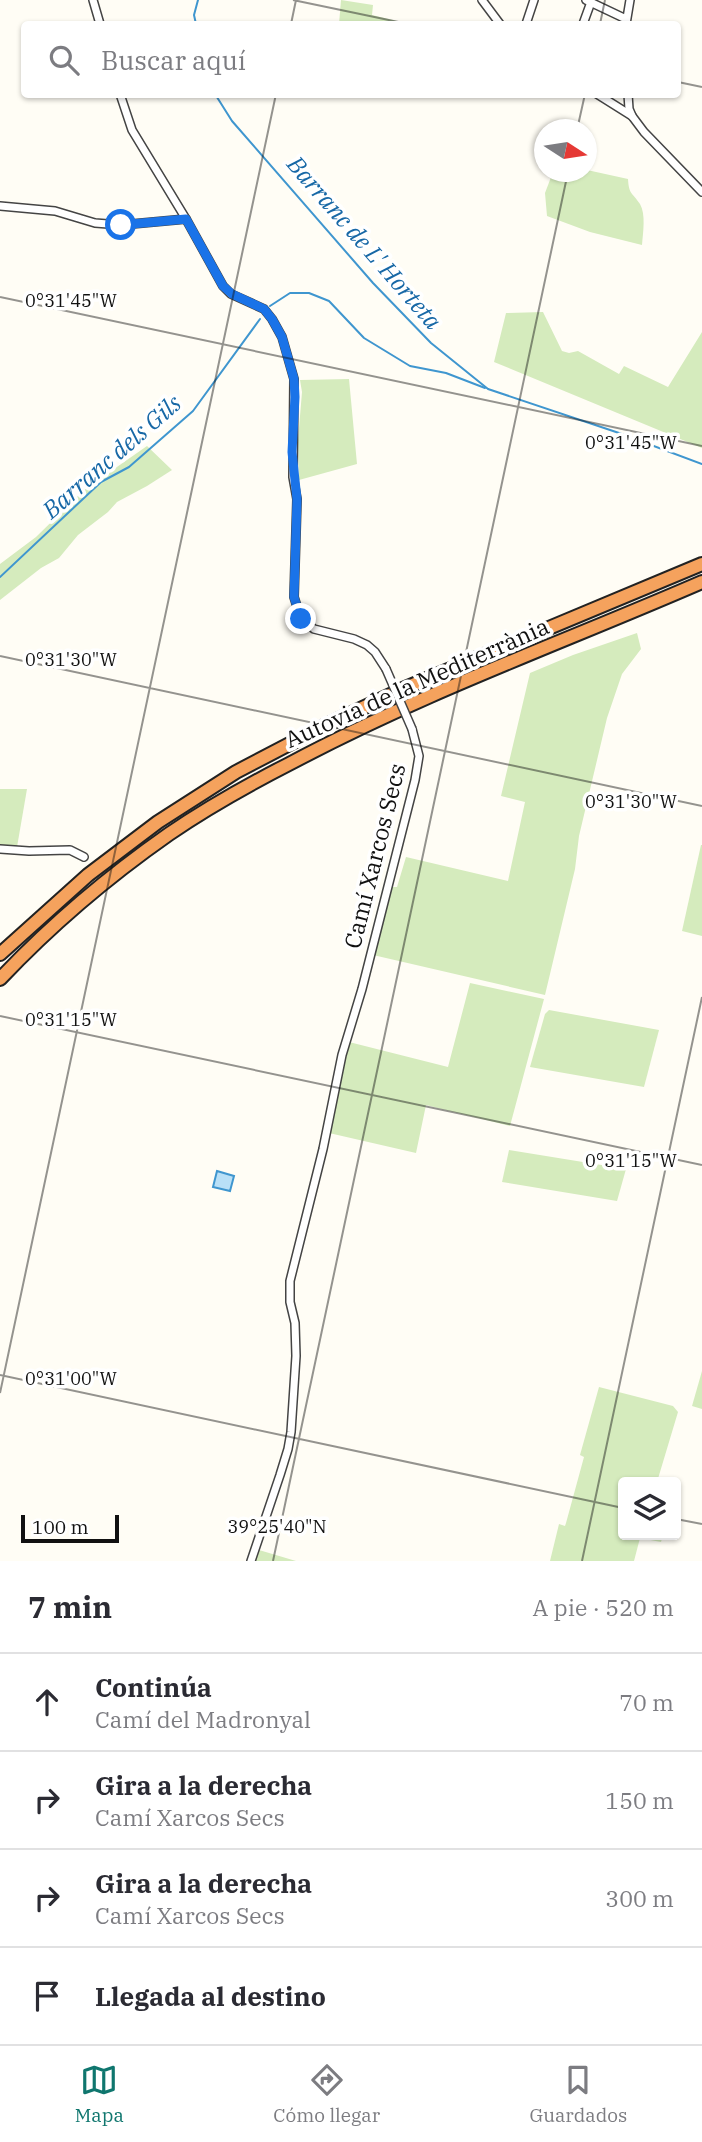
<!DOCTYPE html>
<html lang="es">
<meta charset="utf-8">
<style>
body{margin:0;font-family:"IBM Plex Serif",serif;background:#f2f2f3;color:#2b2b33}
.controls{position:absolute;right:21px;bottom:21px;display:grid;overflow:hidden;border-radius:7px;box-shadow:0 2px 5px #0004}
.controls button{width:63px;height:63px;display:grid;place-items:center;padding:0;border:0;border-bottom:2px solid #e1e1e2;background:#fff;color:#2b2b33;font:35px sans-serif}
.compass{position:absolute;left:534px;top:119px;width:63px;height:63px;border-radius:50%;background:#fff;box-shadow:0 2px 5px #0004;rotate:102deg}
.scale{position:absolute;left:21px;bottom:18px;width:98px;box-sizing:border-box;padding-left:7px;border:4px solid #111;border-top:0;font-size:19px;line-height:24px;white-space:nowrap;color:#111;-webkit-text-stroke:5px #fff;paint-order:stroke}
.stop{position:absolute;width:21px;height:21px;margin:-16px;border:5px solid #1a73e8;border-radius:50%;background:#fff}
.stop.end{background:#1a73e8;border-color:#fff;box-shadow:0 2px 7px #0008}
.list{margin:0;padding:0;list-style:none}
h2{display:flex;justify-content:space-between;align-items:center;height:91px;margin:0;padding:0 28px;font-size:30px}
h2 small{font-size:23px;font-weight:400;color:#7c7c81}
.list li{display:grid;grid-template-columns:46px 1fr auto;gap:21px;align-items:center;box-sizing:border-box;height:98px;padding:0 28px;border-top:2px solid #e1e1e2}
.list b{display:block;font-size:26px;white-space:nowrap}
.list p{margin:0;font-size:23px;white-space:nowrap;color:#7c7c81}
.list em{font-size:23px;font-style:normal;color:#7c7c81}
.icon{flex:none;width:38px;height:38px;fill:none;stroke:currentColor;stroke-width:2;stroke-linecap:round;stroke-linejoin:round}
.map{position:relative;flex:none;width:702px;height:1561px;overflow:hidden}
.search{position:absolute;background:#fff;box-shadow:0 2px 5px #0004;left:21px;right:21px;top:21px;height:77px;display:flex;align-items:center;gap:18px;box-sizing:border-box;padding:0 24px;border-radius:7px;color:#7c7c81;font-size:26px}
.sheet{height:483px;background:#fff}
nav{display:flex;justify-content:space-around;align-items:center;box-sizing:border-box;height:98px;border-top:2px solid #e1e1e2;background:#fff;font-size:19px;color:#7c7c81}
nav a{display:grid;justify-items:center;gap:4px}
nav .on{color:#0f766e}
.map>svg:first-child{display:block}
.green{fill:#d5ebbd}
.water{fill:#b9e0f7;stroke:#3f96cf;stroke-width:2}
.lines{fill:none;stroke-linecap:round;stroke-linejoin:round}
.stream{stroke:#3f96cf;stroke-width:2}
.minor-casing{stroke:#444;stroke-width:10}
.motorway-casing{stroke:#222;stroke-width:16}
.minor{stroke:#fff;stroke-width:7}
.motorway{stroke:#f5a25d;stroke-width:12}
.minor-bridge-casing{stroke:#444;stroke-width:10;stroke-linecap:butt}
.minor-bridge{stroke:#fff;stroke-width:7}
.route{stroke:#1a73e8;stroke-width:9}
.ticks{fill:none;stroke:#111;stroke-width:2;stroke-opacity:0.45}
.labels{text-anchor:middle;stroke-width:7;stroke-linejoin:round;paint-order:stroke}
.street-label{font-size:23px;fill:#111;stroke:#fff}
.water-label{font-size:24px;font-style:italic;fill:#1768a6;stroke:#fff}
.ticks-label{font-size:18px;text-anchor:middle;fill:#111;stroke:#fff;stroke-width:7;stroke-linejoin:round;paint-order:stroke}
</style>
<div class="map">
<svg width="702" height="1561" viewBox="0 0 702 1561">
<rect width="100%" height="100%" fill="#fffdf5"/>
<g class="green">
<polygon points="341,0 373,5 372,15 409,24 339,24"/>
<path d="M587,170L628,179C629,195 632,192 640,204C646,214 643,233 642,245L590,232L547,216L545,193L553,172Z"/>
<polygon points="543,312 562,351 569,353 578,351 619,374 624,366 668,387 702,332 702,448 494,362 506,313"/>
<polygon points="349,379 357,464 299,480 298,440 302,392 300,380"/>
<polygon points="147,446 172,470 147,486 117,502 108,512 78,535 59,558 41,568 0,600 0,564 36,537 84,490"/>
<polygon points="637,633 641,649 622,674 607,718 579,836 575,869 545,995 373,955 392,887 397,887 406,857 508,881 525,802 501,796 530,673 573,655"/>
<polygon points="0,789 27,789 17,847 0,845"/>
<polygon points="701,845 702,845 702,936 682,931"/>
<polygon points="470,983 544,999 510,1126 426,1105 416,1153 329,1133 349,1042 448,1067"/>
<polygon points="549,1010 659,1030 644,1087 530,1067 545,1014"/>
<polygon points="509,1150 626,1169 617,1201 502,1182"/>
<polygon points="702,1371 702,1409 692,1406"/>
<polygon points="599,1387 673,1406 678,1412 657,1482 623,1482 623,1535 663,1535 661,1542 640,1538 634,1561 550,1561 559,1524 565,1526 566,1523 584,1457 580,1455"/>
<polygon points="259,1550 296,1561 255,1561"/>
</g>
<polygon class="water" points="217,1171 234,1176 230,1191 213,1187"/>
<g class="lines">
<g class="stream">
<polyline points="196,24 194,15 198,0"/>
<polyline points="215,94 232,121 373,283 431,343 488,389 619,433 702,464"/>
<polyline points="270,306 290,293 309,293 329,301 364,338 410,366 446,373 485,388"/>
<polyline points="0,577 101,482 129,467 193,411 260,319"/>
</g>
<g class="minor-casing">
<g id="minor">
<polyline points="93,0 100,24"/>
<polyline points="482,0 500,24"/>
<polyline points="586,0 626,19"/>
<polyline points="526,24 534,0"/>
<polyline points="583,24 591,2"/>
<polyline points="626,24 630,0"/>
<polyline points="120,94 132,130 186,219 223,286 231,294 264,309 272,319 282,337 294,379 293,477 297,499 294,597 301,619 314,629 354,639 367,645 375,652 386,669"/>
<polyline points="597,94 632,116 644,132 702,192"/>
<polyline points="628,94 629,109 632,116"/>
<polyline points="0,206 55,211 95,223 121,225 186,219"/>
<polyline points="0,849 29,851 70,850 84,857"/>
<polyline points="251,1561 280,1475 288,1449 291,1432 296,1356 295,1323 290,1302 290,1281 323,1149 342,1055 362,989 415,780 419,756 412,729"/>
</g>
</g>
<g class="motorway-casing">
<g id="motorway">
<polyline points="0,954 88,875 158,822 236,772 322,727 403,689 702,564"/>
<path d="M0,979C51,925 109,876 169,834C207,808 248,785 289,764C422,693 564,642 702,582"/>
</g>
</g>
<use href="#minor" class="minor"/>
<use href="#motorway" class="motorway"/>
<g class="minor-bridge-casing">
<polyline id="minor-bridge" points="386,669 412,729"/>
</g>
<use href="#minor-bridge" class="minor-bridge"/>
</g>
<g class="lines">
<polyline class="route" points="121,225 186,219 223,286 232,294 264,309 272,319 282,337 294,379 295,397 292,452 297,499 294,597 301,619"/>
</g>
<path class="ticks" d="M293,0L408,24M291,24L296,0M600,24L605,0M678,82L702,87M577,130L585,94M0,297L702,446M0,656L702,806M0,1016L702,1165M0,1375L623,1508M0,1393L276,94M676,1519L702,1524M273,1561L568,172M582,1561L702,997"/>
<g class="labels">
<g class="street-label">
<text transform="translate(417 683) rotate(-24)" y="8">Autovia de la Mediterrània</text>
<text transform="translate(375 856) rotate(-76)" y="8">Camí Xarcos Secs</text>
</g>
<g class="water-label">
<text transform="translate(364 243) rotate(49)" y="8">Barranc de L' Horteta</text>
<text transform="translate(112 457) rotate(-41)" y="8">Barranc dels Gils</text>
</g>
</g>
<g class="ticks-label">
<text x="71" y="307">0°31'45"W</text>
<text x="631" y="449">0°31'45"W</text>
<text x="71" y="666">0°31'30"W</text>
<text x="631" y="808">0°31'30"W</text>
<text x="71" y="1026">0°31'15"W</text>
<text x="631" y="1167">0°31'15"W</text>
<text x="71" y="1385">0°31'00"W</text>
<text x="277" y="1533">39°25'40"N</text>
</g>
</svg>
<div class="controls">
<button><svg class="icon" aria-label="layers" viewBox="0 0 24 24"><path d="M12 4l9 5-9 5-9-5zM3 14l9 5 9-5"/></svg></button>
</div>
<svg class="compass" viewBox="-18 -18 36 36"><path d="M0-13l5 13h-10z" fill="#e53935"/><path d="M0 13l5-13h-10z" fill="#7c7c81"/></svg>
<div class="scale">100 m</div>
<div class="stop" style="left:121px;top:225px"></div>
<div class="stop end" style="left:301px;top:619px"></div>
<div class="search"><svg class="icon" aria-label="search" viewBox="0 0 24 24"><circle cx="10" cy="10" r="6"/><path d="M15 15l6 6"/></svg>Buscar aquí</div>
</div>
<section class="sheet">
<h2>7 min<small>A pie · 520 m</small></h2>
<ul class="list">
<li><svg class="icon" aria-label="ahead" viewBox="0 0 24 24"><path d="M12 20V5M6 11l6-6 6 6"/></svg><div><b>Continúa</b><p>Camí del Madronyal</p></div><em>70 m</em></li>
<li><svg class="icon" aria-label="right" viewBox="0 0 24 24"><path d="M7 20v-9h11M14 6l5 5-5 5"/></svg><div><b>Gira a la derecha</b><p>Camí Xarcos Secs</p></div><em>150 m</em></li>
<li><svg class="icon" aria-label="right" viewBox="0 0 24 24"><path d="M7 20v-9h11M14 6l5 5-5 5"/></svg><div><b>Gira a la derecha</b><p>Camí Xarcos Secs</p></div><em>300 m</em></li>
<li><svg class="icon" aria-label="arrive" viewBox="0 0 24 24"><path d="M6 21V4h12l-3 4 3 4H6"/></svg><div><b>Llegada al destino</b></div></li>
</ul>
</section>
<nav>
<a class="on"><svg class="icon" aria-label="map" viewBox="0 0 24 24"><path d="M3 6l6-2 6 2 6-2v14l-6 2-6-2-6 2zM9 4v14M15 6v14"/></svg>Mapa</a>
<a><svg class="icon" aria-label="directions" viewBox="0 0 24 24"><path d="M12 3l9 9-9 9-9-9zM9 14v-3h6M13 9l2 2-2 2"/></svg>Cómo llegar</a>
<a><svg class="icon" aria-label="saved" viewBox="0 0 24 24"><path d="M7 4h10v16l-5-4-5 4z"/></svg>Guardados</a>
</nav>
